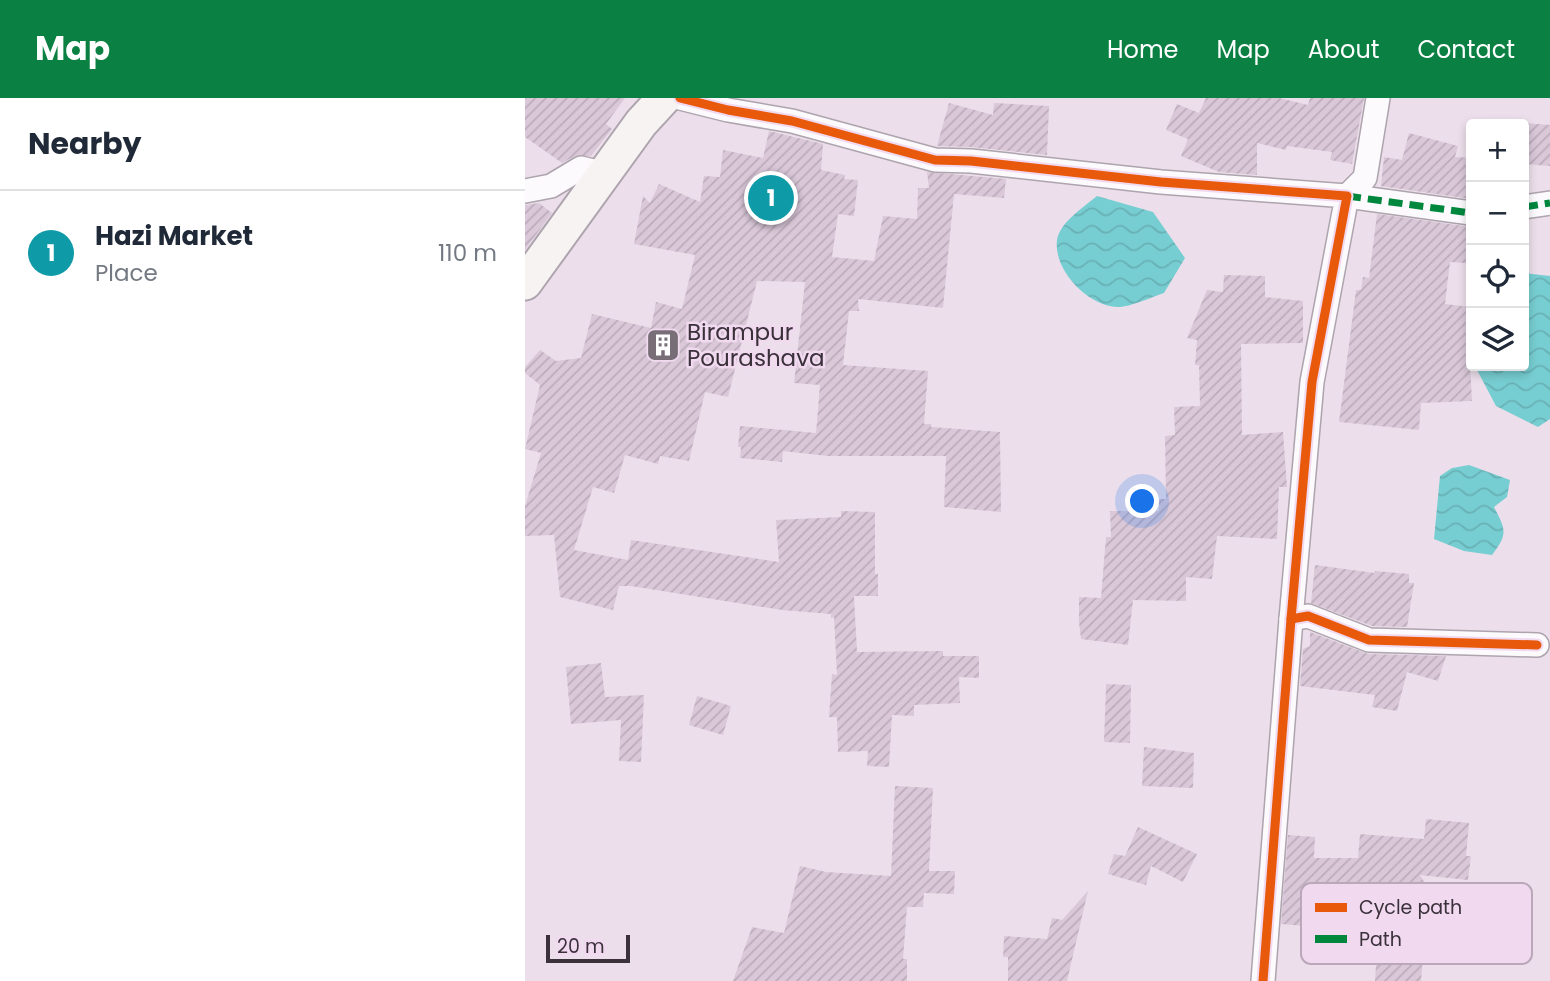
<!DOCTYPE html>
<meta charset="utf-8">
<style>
body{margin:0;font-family:Poppins,sans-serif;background:#f2f2f3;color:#1f2937}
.controls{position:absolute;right:21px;top:21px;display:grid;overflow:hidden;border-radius:7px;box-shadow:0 4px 10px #0003}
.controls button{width:63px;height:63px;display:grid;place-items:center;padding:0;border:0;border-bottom:2px solid #e0e1e3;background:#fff;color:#1f2937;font:35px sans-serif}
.scale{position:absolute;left:21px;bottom:18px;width:84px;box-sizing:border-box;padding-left:7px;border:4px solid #3a313a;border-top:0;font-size:19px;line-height:24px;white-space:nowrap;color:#3a313a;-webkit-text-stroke:5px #f1daf0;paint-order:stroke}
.you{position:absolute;left:618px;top:404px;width:24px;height:24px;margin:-18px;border:5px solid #fff;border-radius:50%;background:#1a73e8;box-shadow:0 0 0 10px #1a73e833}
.badge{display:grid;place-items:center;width:46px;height:46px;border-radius:50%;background:#0b8043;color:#fff;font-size:23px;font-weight:700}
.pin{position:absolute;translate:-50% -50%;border:4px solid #fff;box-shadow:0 2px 7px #0006}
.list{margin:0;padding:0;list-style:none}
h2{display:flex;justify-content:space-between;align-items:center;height:91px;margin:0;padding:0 28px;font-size:30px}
h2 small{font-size:23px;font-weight:400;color:#747a83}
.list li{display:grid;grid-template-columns:46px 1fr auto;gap:21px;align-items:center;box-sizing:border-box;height:126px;padding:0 28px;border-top:2px solid #e0e1e3}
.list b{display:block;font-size:26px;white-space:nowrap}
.list p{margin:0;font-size:23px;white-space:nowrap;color:#747a83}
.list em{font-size:23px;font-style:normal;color:#747a83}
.icon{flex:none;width:38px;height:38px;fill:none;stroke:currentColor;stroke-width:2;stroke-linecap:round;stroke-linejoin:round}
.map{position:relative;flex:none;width:1025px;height:883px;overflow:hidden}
header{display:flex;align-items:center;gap:42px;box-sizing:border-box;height:98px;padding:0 35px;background:#0b8043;color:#fff}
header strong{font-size:33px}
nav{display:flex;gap:38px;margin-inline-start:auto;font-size:24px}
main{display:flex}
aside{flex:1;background:#fff}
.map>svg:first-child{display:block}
.water{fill:url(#water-waves)}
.building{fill:url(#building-hatch)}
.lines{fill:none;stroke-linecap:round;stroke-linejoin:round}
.street-casing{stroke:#ada4ad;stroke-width:26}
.secondary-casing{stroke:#ada4ad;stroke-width:37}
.street{stroke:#fcfafc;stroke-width:23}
.secondary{stroke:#f7f3f3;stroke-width:33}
.quiet{stroke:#00873e;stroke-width:7;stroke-dasharray:14 7;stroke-linecap:butt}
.cycleway-casing{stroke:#f1daf0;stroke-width:13}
.cycleway{stroke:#e8590c;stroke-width:9}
.labels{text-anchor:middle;stroke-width:5;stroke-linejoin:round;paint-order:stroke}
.poi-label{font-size:23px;fill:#3a313a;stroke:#f1daf0;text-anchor:start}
.key{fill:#f1daf0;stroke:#baa7b9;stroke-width:2}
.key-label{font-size:19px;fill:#3a313a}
</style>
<header>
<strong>Map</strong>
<nav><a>Home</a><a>Map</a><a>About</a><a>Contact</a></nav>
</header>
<main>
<aside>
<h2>Nearby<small></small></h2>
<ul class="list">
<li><span class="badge" style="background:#0f9aa8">1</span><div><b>Hazi Market</b><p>Place</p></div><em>110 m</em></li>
</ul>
</aside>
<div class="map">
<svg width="1025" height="883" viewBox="0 0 1025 883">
<defs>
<pattern id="water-waves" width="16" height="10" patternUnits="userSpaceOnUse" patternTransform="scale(1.75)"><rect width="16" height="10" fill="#77ced2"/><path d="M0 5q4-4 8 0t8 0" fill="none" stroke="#68b1b5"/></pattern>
<pattern id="building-hatch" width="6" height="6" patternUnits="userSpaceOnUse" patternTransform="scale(1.75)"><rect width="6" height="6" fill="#dac8d9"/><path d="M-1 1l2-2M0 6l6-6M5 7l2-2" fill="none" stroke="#bcacbb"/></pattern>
</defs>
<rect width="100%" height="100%" fill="#ecdfeb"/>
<g class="water">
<path d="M572,98L628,114L660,160L639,195C627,199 603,210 592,209C563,208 528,172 532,142C535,124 559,109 572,98Z"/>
<polygon points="999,175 1025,178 1025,321 1013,329 971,308 951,270 951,268 999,268"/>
<path d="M944,367L985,382L982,399L969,409C981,432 983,436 967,457L939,453L909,441L915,378L927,370Z"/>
</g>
<g class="building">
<polygon points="0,0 100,0 81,26 87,31 66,58 50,58 37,65 0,39"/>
<polygon points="681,0 754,0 783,7 785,0 839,0 827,66 805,62 807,54 762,48 761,52 732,45 732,77 694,74 656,58 663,41 641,32 652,6 674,15"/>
<polygon points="424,5 468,17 469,5 524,8 522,57 447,49 412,48"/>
<polygon points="999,25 1025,27 1025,68 999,66"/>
<polygon points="244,33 298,46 296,72 320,77 319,81 333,82 329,118 313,116 307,159 349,163 358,118 392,121 393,90 404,90 402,74 481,81 479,100 429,96 418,210 333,201 334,213 324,213 318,267 403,273 399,326 406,326 406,329 475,334 476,414 419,409 421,358 303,358 258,353 257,364 215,360 216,349 213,349 215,328 291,335 295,287 269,285 280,184 232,183 203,299 180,294 164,363 135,358 133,366 100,357 89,395 68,389 49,452 103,462 106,442 254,464 251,422 316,419 316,413 350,414 350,476 353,476 353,498 329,498 332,554 418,553 418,558 454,558 454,580 434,579 435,605 389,607 389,618 367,617 364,669 342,668 343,653 313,654 312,619 304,619 307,576 312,577 309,519 306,520 306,516 257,512 106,488 94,488 88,512 35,499 29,437 0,438 0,408 16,355 0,351 15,287 0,275 0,269 15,252 31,263 56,260 67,216 126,230 131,204 157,211 170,157 109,146 118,98 125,105 134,86 175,104 179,78 195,79 198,52 238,60"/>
<polygon points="884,35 933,48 930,59 946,60 946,101 856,88 859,59 877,62"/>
<polygon points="14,105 27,115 0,152 0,107"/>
<polygon points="852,116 946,129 946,132 943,132 941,165 925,164 920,206 946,209 944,244 947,303 896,305 894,332 814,324 831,192 836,192 838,179 844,180"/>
<polygon points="699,177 740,178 740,199 778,203 778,245 716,246 717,337 758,334 762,389 754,389 752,441 692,438 687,481 661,479 661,503 608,502 603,547 556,541 554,524 554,499 576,500 581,439 586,439 585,413 634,413 634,401 641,401 640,338 650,337 649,309 675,308 674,267 670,267 672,242 662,240 682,192 698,194"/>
<polygon points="790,467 850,475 850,473 884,476 884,485 889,485 882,529 847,528 786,505"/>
<polygon points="785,534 843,556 921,558 913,583 882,574 872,613 847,609 850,597 775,588 778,551 785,548"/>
<polygon points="76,565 80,599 119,597 116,664 94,663 96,622 46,626 41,569"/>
<polygon points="581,586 606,587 605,645 579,644"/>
<polygon points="172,598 206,608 198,637 164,627"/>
<polygon points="619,649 669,655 668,690 617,688"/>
<polygon points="370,688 408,690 404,773 430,773 429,796 399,795 398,809 382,809 378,861 382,861 382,883 208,883 227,829 259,835 275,768 301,774 366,778"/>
<polygon points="901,721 944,725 941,758 946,758 943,782 895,777 936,845 912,847 911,861 898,859 896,883 850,883 853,834 756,826 763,737 790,739 789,760 833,760 835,736 899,741"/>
<polygon points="613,729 672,756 658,784 626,768 621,787 583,776 589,756 600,758"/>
<polygon points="563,793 542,883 483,883 483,859 478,859 479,838 522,841 527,820 537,822"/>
</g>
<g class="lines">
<g class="street-casing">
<g id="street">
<polyline points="155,0 203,12 267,23 410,62 446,63 636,84 822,98 787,284 766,521 738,883"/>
<polyline points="0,93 26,88 56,70 80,76"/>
<polyline points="822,98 946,115"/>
<polyline points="822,98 840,80 853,0"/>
<polyline points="999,109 1025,105"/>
<polyline points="766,521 783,518 844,542 1012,547"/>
</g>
</g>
<g class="secondary-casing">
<polyline id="secondary" points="0,185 116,25 139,0"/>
</g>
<use href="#street" class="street"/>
<use href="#secondary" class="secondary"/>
<g class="quiet">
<polyline points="822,98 946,115"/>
<polyline points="999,109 1025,105"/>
</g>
<g class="cycleway-casing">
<g id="cycleway">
<polyline points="155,0 203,12 267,23 410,62 446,63 636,84 822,98 787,284 766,521 738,883"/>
<polyline points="766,521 783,518 844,542 1012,547"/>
</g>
</g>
<use href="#cycleway" class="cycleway"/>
</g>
<defs>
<g id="building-square" transform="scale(1.75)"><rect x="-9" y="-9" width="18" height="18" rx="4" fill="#786e78" stroke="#f1daf0"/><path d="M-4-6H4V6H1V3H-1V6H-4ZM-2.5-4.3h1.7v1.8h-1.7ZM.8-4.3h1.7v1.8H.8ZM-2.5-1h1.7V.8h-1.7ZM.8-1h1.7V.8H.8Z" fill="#fff"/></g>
</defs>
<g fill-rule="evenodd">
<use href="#building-square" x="138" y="247"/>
</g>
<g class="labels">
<g class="poi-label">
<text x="162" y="242">Birampur<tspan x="162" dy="26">Pourashava</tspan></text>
</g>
</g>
<rect x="776" y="785" width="231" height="81" rx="10" class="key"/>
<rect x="790" y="805" width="32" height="9" fill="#e8590c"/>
<rect x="790" y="837" width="32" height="8" fill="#00873e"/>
<g class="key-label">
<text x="834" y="816">Cycle path</text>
<text x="834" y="848">Path</text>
</g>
</svg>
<div class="controls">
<button>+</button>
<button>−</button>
<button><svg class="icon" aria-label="locate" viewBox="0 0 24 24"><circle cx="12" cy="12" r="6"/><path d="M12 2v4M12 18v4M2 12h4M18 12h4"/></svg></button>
<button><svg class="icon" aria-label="layers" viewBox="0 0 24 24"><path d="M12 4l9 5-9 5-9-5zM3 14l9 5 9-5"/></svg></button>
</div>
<div class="scale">20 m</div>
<div class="you"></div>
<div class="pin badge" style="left:246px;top:100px;background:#0f9aa8">1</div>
</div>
</main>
